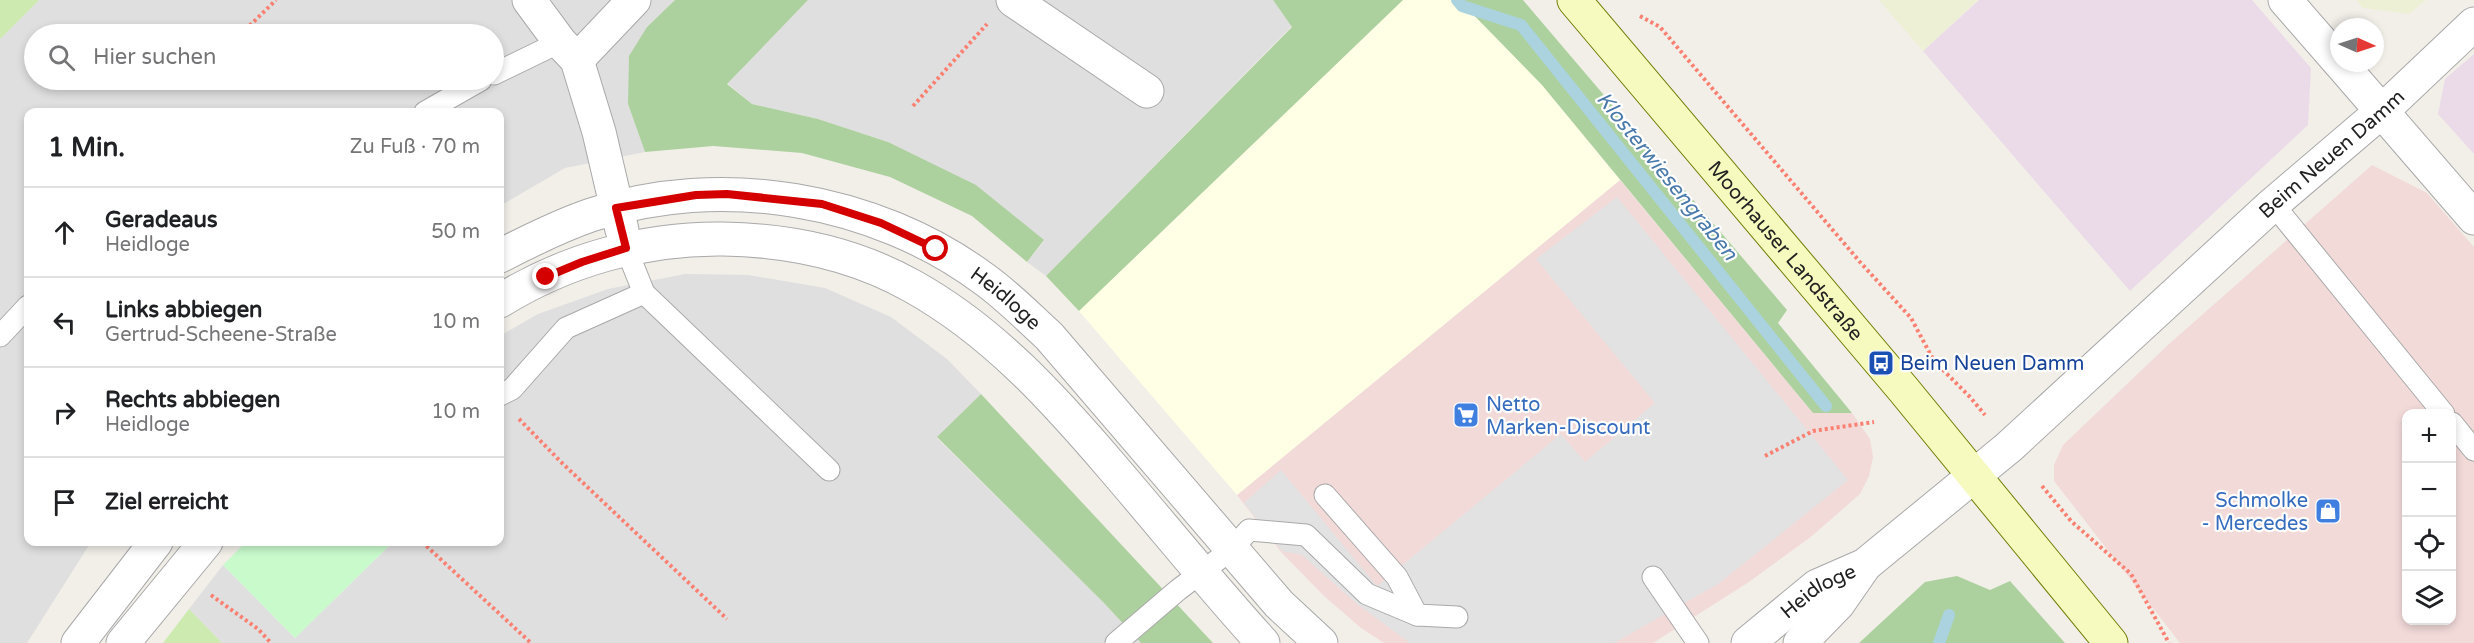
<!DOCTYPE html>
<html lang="de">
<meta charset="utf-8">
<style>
body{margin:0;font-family:"Varela Round",sans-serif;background:#f6f6f6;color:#202124}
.controls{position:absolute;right:18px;bottom:18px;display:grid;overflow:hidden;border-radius:12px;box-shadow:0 3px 9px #0003}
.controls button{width:54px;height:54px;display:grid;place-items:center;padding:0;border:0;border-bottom:2px solid #e0e0e0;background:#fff;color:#202124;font:30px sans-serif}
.compass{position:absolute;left:2330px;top:18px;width:54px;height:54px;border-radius:50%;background:#fff;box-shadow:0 3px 9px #0003;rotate:93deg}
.stop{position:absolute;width:18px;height:18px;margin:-14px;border:4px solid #d40000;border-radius:50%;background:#fff}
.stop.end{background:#d40000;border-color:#fff;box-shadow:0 2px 6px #0008}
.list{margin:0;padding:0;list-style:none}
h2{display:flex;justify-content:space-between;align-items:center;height:78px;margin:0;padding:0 24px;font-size:26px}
h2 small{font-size:20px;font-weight:400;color:#757577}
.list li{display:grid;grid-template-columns:39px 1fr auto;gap:18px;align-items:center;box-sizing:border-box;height:90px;padding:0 24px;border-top:2px solid #e0e0e0}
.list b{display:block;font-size:22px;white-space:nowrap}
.list p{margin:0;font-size:20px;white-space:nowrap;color:#757577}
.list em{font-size:20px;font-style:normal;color:#757577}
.icon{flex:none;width:33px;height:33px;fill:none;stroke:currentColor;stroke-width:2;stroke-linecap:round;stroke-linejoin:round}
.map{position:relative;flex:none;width:2474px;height:643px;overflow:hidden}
.search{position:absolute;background:#fff;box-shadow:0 3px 9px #0003;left:24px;top:24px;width:480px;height:66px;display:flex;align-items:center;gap:15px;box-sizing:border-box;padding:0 21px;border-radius:33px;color:#757577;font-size:22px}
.panel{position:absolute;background:#fff;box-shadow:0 3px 9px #0003;left:24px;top:108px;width:480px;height:438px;border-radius:12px}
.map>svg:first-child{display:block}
.residential{fill:#e0dfdf;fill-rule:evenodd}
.commercial{fill:#f2dad9;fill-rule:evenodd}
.industrial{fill:#ebdbe8}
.education{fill:#ffffe5}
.farmland{fill:#eef0d5}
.grass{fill:#cdebb0}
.forest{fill:#add19e}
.park{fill:#c8facc}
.parking{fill:#e2e2e2}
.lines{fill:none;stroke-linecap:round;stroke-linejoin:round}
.stream{stroke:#aad3df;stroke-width:12}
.lane-casing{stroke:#a9a9a9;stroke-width:23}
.street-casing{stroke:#a9a9a9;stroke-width:35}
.secondary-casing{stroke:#707d05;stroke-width:35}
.path{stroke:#fa8072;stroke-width:4;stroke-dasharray:3 3;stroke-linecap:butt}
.lane{stroke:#fff;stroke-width:21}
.street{stroke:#fff;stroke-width:33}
.secondary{stroke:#f7fabf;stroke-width:33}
.route{stroke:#d40000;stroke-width:8}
.labels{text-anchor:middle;stroke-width:4.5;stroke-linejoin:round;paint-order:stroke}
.street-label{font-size:20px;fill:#222;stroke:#fff}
.transit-label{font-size:20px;fill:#164399;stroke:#fff;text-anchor:start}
.shop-label{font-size:20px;fill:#366cbe;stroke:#fff;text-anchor:start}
.water-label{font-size:21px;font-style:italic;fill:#4a7aab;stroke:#fff}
</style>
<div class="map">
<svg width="2474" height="643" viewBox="0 0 2474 643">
<rect width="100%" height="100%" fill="#f2efe9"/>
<g class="residential">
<path d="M0,0H675L647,27L628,104L645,152L565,168L500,206V112H28V542H91L27,643H0ZM34,34H494V80H34Z"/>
<polygon points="808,0 1273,0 1292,26 1046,276 1027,262 1044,241 888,142 818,119 752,104 727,83"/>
<polygon points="685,274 748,275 825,288 891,317 947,359 981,394 937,438 1104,603 1141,643 222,643 189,609 223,565 295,638 393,542 500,542 500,336 538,314 608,289"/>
</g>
<g class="commercial">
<path d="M2372,165L2427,193L2474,247V643H2180L2054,481V465L2063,445L2169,344ZM2406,414H2452V620H2406Z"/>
<polygon points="1620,180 1813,413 1852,413 1870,439 1873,457 1869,476 1860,494 1812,536 1749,582 1653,643 1384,643 1361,628 1324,596 1281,552 1237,495"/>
</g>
<g class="industrial">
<polygon points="1979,0 2252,0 2311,68 2308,125 2130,291 1923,51"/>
<polygon points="2474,54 2474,154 2438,114 2445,79"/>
</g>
<polygon class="education" points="1403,0 1459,0 1542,85 1620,180 1237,495 1079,311"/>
<g class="farmland">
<polygon points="1879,0 1978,0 1923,51"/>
<polygon points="2356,0 2426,0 2409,14 2363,8"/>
</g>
<g class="grass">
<polygon points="0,0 39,0 0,39"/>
<polygon points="189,609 222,643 163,643"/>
</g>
<g class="forest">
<polygon points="675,0 808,0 727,84 752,104 818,119 888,142 976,185 1044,240 1027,262 972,216 890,177 802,153 713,146 645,152 628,104 629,56 647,27"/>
<polygon points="1273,0 1403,0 1079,311 1046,276 1292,27"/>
<polygon points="1459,0 1523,0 1787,310 1778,323 1852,413 1813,413 1542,85"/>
<polygon points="981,394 1213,643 1141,643 1104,603 937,437"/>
<polygon points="1957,576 1990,590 2010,581 2065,643 1859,643 1925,582"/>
</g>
<polygon class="park" points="246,542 393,542 295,638 223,565"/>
<polygon class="parking" points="1617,197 1848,480 1718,584 1614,643 1410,643 1357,604 1302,555 1282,551 1244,503 1281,470 1377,586 1561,434 1585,462 1655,403 1536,259"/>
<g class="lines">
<g class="stream">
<polyline points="1457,0 1462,6 1521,25 1826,406"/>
<polyline points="1939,643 1949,615"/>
</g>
<g class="lane-casing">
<g id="lane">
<polyline points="494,74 560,42"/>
<polyline points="425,112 481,80"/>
<polyline points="2273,204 2444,414"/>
<polyline points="626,248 644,293 829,470"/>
<polyline points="0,336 28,306"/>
<polyline points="500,395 512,389 566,328 644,293"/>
<polyline points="2452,423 2474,450"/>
<polyline points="1325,495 1397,577 1417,615"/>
<polyline points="1653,577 1698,643"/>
<polyline points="1116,643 1178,590 1232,549 1249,530 1306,535 1367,594 1417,615 1457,617"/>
</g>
</g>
<g class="street-casing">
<g id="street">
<polyline points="529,0 560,42 577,60 599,132 622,230"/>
<polyline points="1013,0 1147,91"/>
<polyline points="2285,0 2339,62"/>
<polyline points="577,60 634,0"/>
<polyline points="2340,63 2474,218"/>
<path id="s1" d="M500,256C529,241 559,226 591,215C720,172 875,198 984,279C1008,296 1028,317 1049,336L1279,604L1321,643"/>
<path d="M500,301C566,260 644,238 723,239C788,240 855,254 912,286C993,331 1054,399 1113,468C1163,526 1211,586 1263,643"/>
<polyline points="78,643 156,542"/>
<polyline points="123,643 206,542"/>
<path id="s2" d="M1748,643L1817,586L1865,565L2009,447L2273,204L2382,111L2474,24"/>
<polyline points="1800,643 1838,604 1865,565"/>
</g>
</g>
<g class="secondary-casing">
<g id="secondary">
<path id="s3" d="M1574,0L1903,389L2111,643"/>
</g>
</g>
<g class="path">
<polyline points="1640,16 1660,27 1860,262 1911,318 1934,361 1970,397 1985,415"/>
<polyline points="241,34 276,0"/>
<polyline points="913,106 987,24"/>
<polyline points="519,419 562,463 727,619"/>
<polyline points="1765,456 1813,431 1874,422"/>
<polyline points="2042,486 2071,521 2131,574 2169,643"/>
<polyline points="422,542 531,643"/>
<polyline points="211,595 258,629 271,643"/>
</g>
<use href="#lane" class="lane"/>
<use href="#street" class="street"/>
<use href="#secondary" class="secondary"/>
</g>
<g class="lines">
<polyline class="route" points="546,277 582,262 626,248 616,208 696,195 727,194 822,204 881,223 936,249"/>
</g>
<defs>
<g id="bus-square" transform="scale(1.35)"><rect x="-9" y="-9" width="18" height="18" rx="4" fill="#1a4fb4" stroke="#fff"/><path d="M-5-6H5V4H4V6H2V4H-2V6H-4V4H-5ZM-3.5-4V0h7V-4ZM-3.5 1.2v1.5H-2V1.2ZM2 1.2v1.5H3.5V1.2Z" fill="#fff"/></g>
<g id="supermarket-square" transform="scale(1.35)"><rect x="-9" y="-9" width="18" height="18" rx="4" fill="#3f7fe0" stroke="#fff"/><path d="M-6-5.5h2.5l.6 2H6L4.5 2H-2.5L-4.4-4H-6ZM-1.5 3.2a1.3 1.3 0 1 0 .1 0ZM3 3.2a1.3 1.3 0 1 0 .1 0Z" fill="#fff"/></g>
<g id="shop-square" transform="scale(1.35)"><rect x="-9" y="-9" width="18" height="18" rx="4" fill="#3f7fe0" stroke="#fff"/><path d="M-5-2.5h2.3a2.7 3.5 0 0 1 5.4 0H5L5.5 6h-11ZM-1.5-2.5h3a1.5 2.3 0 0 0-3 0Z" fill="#fff"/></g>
</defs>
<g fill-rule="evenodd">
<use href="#bus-square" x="1881" y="363"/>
<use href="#supermarket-square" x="1466" y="415"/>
<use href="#shop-square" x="2328" y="511"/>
</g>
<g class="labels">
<g class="street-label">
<text dy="7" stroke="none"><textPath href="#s2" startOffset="764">Beim Neuen Damm</textPath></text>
<text dy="7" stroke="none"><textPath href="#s3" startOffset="328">Moorhauser Landstraße</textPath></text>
<text dy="7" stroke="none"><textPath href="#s1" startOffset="542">Heidloge</textPath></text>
<text dy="7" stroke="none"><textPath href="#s2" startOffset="88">Heidloge</textPath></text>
</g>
<g class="transit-label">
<text x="1900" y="370">Beim Neuen Damm</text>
</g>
<g class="shop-label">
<text x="1486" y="411">Netto<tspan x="1486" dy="23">Marken-Discount</tspan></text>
<text x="2308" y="507" text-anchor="end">Schmolke<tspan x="2308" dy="23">- Mercedes</tspan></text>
</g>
<g class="water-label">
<text transform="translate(1667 176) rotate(51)" y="7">Klosterwiesengraben</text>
</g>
</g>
</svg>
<div class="controls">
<button>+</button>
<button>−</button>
<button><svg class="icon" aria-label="locate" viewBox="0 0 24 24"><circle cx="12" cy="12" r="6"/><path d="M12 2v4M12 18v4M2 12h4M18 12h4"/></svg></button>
<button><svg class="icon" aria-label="layers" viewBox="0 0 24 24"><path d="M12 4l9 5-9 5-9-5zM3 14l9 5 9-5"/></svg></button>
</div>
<svg class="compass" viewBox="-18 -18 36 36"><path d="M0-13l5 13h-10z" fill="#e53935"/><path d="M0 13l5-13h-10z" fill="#757577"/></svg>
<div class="stop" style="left:936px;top:249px"></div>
<div class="stop end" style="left:546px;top:277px"></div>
<div class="search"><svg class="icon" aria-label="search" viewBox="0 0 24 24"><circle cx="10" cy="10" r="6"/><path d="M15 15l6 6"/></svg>Hier suchen</div>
<section class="panel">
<h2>1 Min.<small>Zu Fuß · 70 m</small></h2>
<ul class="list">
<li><svg class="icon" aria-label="ahead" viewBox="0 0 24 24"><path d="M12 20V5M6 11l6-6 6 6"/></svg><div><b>Geradeaus</b><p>Heidloge</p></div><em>50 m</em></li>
<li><svg class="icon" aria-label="left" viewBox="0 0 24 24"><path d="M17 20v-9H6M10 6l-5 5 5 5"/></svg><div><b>Links abbiegen</b><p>Gertrud-Scheene-Straße</p></div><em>10 m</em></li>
<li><svg class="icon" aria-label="right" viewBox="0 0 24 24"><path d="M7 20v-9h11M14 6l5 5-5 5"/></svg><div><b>Rechts abbiegen</b><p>Heidloge</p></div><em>10 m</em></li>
<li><svg class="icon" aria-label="arrive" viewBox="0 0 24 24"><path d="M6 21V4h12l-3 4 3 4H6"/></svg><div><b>Ziel erreicht</b></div></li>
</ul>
</section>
</div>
